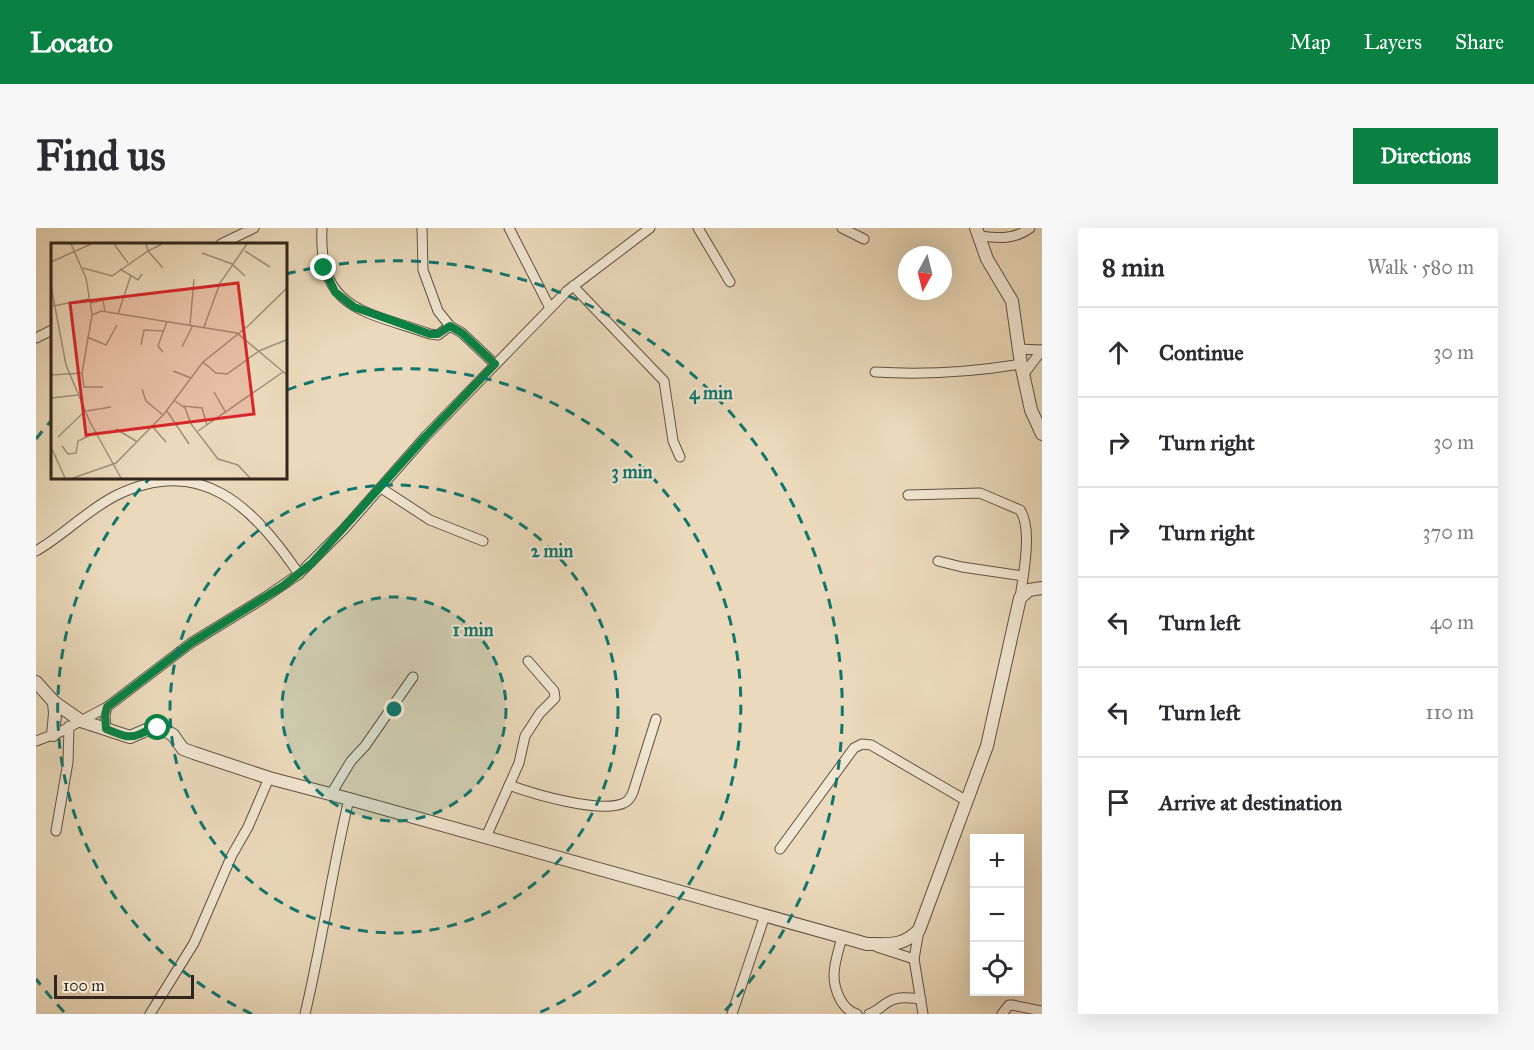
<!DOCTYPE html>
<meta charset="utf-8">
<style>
body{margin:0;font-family:"IM FELL Great Primer",serif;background:#f7f7f7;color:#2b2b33}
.controls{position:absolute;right:18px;bottom:18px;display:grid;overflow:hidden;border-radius:0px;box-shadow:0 6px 24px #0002}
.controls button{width:54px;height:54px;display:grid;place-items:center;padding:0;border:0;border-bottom:2px solid #e1e1e2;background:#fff;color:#2b2b33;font:30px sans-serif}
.compass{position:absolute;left:862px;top:18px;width:54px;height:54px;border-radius:50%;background:#fff;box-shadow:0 6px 24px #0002;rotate:187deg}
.scale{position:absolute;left:18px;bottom:15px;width:140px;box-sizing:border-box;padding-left:6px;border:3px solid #32251b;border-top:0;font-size:16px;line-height:21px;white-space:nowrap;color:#32251b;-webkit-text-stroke:4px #f1e6d2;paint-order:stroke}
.stop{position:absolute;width:18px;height:18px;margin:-14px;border:4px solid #0b8043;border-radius:50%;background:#fff}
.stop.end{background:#0b8043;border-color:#fff;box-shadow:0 2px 6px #0008}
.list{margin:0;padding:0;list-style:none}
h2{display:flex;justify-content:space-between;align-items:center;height:78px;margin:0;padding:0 24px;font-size:26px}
h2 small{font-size:20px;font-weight:400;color:#7c7c81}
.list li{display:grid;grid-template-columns:39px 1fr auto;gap:18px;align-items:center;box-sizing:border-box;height:90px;padding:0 24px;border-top:2px solid #e1e1e2}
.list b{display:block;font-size:22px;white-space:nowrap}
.list em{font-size:20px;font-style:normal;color:#7c7c81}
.icon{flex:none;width:33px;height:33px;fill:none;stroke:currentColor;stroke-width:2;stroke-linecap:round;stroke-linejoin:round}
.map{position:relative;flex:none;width:1006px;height:786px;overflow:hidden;border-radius:0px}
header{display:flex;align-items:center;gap:36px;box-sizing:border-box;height:84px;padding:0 30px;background:#0b8043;color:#fff}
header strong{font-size:28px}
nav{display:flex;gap:33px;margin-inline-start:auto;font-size:21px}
.intro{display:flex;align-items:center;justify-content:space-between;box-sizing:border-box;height:144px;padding:0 36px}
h1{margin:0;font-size:42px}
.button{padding:15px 27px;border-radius:0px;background:#0b8043;color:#fff;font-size:21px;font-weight:700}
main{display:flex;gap:36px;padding:0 36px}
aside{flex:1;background:#fff;border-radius:0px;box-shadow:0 6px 24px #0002}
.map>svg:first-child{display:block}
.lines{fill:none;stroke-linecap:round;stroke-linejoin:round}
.minor-casing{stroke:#605243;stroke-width:11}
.tertiary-casing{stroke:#605243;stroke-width:14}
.minor{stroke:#f1e6d2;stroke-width:9}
.tertiary{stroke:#f1e6d2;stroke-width:12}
.route{stroke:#0b8043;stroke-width:8}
.ring{fill:none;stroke:#0f766e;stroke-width:3;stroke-dasharray:10 8}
.inset-road{fill:none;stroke:#a0917a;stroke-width:1.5}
.view{fill:#d62828;fill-opacity:0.15;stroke:#d62828;stroke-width:3}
.inset-edge{fill:none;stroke:#32251b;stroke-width:3}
.centre{fill:#0f766e;stroke:#f1e6d2;stroke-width:3}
.ring-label{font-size:18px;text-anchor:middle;font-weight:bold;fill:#0f766e;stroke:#f1e6d2;stroke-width:4.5;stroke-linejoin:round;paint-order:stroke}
</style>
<header>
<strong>Locato</strong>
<nav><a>Map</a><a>Layers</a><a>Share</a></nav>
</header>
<div class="intro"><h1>Find us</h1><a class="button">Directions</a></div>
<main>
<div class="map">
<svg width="1006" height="786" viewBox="0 0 1006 786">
<rect width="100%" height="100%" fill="#ead9ba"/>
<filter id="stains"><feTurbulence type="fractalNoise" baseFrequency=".00333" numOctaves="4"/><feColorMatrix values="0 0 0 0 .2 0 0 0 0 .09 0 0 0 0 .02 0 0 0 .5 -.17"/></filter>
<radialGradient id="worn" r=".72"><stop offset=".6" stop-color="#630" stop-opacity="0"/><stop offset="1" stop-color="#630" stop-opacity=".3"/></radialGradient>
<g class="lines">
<g class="minor-casing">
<g id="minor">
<path d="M286,0C282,83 329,83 394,106L402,107L414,98"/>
<polyline points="386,0 387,42 402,83 414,98 426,105 459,136"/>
<polyline points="473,0 514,80"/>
<polyline points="662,0 694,54"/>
<polyline points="806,0 828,11"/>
<path d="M943,8C962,10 978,12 994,0"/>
<polyline points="185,16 218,0"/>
<polyline points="537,58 628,153 637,213 644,229"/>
<polyline points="0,110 16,102"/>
<polyline points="982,121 1006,122"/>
<path d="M839,144C888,147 937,144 985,136"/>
<polyline points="987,147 1006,122"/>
<polyline points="345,260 394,292 447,313"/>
<path d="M872,267L944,265L984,282C997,300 987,348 984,370"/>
<path d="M0,323C28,307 50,283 79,268C165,225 217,279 263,346"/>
<polyline points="902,333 926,339 987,348"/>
<polyline points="70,501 69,487 71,479"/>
<polyline points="0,513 24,504 71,479 155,415 228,370 263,346 308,301 390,208 531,63 614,0"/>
<path d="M473,557C497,566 565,586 588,575C593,573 595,569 597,564L620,491"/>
<polyline points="295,566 315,533 329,518 377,449"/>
<polyline points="20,603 32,534 33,498"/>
<polyline points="450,609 483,535 489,508 504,485 519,470 518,463 492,433"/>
<polyline points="744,621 818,520 826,516 835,517 931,573"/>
<polyline points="883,702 878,731 887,786"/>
<path d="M806,709C803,721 798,735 798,747C798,762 806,782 821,786"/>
<polyline points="841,719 878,731"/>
<polyline points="114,786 158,715 196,627 212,599 233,550"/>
<path d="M269,786C286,715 296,642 313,571"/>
<polyline points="696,786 729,687"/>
<path d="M833,786C842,783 846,777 854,773C863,768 875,770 885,771"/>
<polyline points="966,786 973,777 976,777 1006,783"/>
</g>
</g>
<g class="tertiary-casing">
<g id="tertiary">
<polyline points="940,0 951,31 976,73 985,136 995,182 1006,206"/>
<path d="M0,454L18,474L45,493L94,509L115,500L127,501L137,507L147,521L158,525L233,550L313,571L831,716C854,716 866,719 883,702L951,518L984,370L993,362L1006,360"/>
<polyline points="17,507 19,486 18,474"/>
</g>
</g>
<use href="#minor" class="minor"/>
<use href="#tertiary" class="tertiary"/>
</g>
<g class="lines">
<path class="route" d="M122,500C115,500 111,503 104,506C92,512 81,505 70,501L69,487L71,479L155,415L247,358L276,335L390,208L459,136L426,105L414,98L402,106H394L318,79L299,64L288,40"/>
</g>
<circle cx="358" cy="481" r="112" fill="#0f766e" fill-opacity=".12"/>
<g class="ring">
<circle cx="358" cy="481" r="112"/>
<circle cx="358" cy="481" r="224"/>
<path d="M216 786A336 336 0 0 1 114 250M251 162A336 336 0 0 1 500 786"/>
<path d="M28 784A448 448 0 0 1 0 751M0 211A448 448 0 0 1 15 193M250 46A448 448 0 0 1 688 784"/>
</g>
<g transform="translate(15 15)">
<rect width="236" height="236" fill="#ead9ba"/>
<path class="inset-road" d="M20,1L35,35L41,71M63,1L77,20M95,1L97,8L111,1M194,8L219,24M151,10L181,21L194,33M0,19L40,1M32,25L61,33L97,8L112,25M69,26L87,37L91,31M0,43L15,122L39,179L70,235M40,60L52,57L54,69M2,63L38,56M67,71L80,32M139,82L143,36M153,84L169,40L196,1M36,94L55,102L66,82M90,102L93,87L113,88M131,104L142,82M112,109L107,103L116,78M152,119L165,130L176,131L208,108L235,97M122,128L140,135M31,130L33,144H52M0,132L31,130L41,72L50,68L186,90L236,132M91,146L95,158L112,172M163,149L175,170M0,155L27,152M124,158L134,165L140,181L167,216L187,222L199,235M132,163L151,165L156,182M36,168L60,164M116,168L138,201M101,183L115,199M65,186L85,198M147,188L232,129M7,194L35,167M11,203L17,211L25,210L27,198L46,189M1,206L14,235M22,235L65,220L113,171L152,119L197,83L236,45"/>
<path class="view" d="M187,40L203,171L35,192L19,60Z"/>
<rect width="236" height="236" class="inset-edge"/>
</g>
<circle cx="358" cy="481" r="9" class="centre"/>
<g class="ring-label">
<text x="675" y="171">4 min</text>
<text x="596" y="250">3 min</text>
<text x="516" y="329">2 min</text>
<text x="437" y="408">1 min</text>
</g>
<rect width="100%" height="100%" filter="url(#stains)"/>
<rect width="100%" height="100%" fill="url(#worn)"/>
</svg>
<div class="controls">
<button>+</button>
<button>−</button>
<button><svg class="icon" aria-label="locate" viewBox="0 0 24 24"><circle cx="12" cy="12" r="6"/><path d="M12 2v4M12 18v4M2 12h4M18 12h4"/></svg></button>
</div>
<svg class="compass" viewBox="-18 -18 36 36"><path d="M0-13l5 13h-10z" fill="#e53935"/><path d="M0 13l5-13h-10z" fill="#7c7c81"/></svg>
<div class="scale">100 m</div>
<div class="stop" style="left:122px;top:500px"></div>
<div class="stop end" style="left:288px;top:40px"></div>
</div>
<aside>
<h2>8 min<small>Walk · 580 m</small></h2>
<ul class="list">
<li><svg class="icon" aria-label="ahead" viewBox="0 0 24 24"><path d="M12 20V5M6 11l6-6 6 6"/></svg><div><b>Continue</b></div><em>30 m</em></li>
<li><svg class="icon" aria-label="right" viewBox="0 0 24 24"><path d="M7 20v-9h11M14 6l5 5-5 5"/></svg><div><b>Turn right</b></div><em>30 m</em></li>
<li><svg class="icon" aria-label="right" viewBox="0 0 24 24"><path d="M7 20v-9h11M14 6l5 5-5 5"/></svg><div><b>Turn right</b></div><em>370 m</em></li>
<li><svg class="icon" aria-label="left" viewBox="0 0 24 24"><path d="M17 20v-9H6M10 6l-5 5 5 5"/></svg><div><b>Turn left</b></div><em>40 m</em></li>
<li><svg class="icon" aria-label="left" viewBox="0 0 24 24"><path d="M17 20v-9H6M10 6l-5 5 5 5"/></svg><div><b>Turn left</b></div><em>110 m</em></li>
<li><svg class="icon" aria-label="arrive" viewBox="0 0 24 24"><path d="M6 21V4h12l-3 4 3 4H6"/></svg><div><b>Arrive at destination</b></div></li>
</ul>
</aside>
</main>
